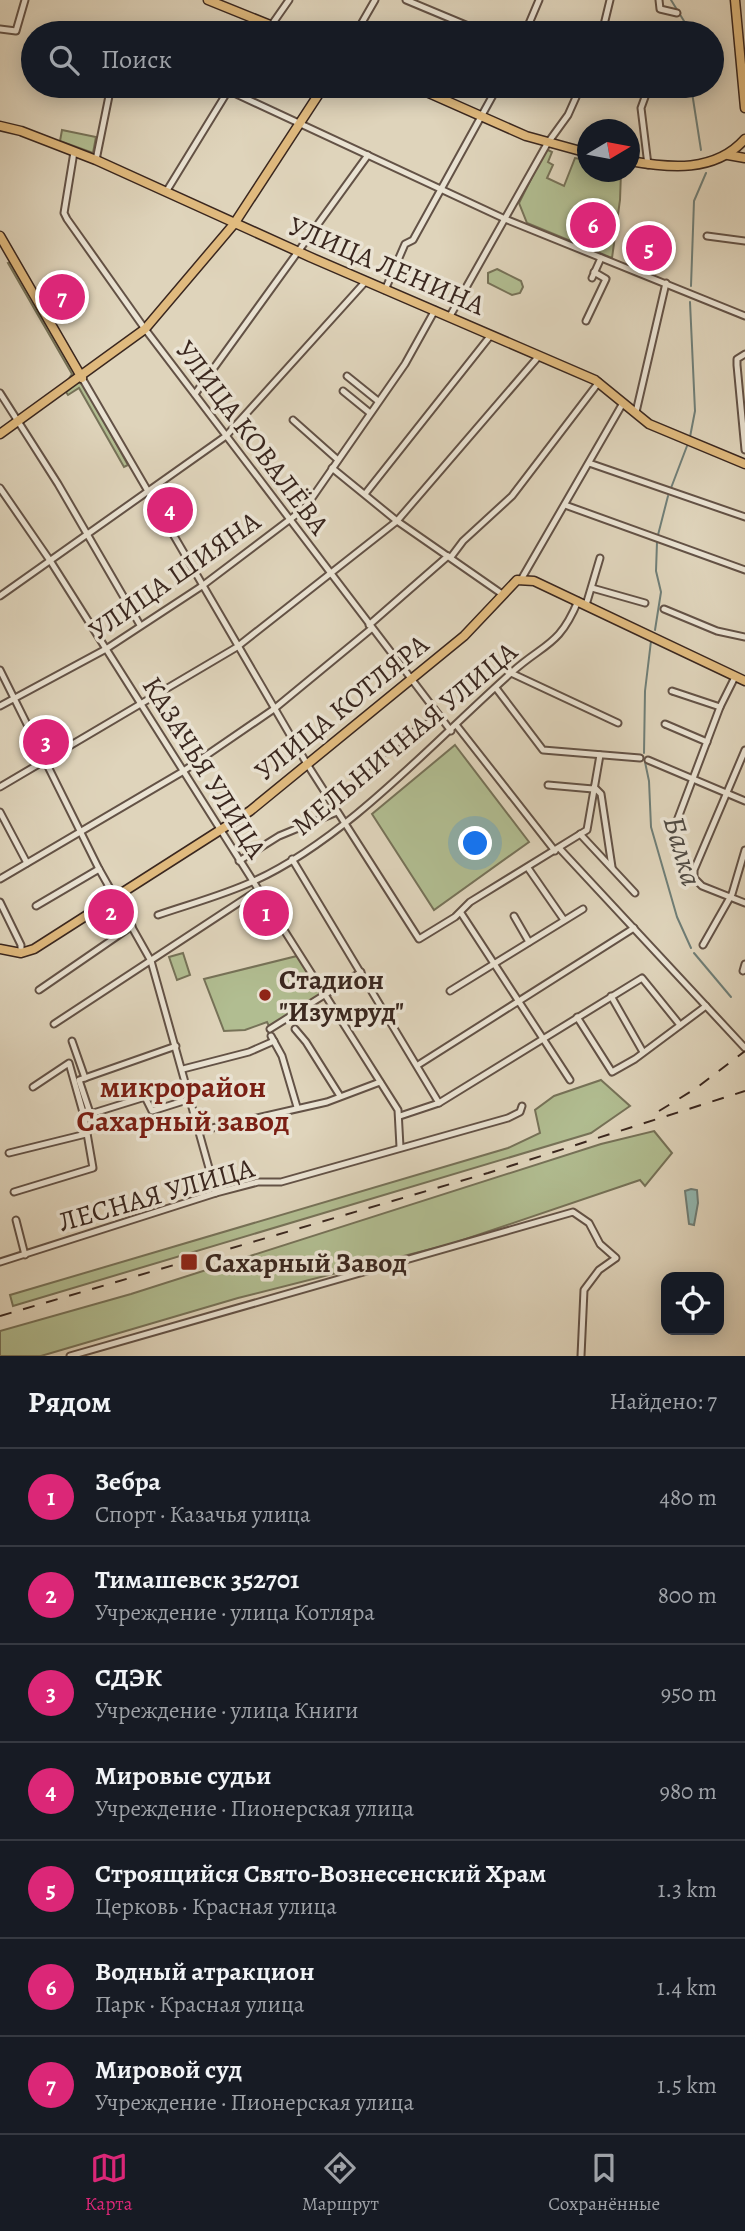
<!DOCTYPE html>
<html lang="ru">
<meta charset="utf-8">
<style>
body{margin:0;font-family:Alegreya,serif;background:#20242c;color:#f1f3f6}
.controls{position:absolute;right:21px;bottom:21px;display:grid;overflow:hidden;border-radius:14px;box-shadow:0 4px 18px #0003}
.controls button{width:63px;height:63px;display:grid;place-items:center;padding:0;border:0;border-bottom:2px solid #363941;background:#171b24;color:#f1f3f6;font:35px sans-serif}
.compass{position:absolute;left:577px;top:119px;width:63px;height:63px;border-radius:50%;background:#171b24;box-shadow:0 4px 18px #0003;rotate:80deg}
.you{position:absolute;left:476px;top:844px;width:24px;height:24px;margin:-18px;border:5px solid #fff;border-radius:50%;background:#1a73e8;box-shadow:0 0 0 10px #1a73e833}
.badge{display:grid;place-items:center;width:46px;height:46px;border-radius:50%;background:#db2777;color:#fff;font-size:23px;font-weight:700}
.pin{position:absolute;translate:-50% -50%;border:4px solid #fff;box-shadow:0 2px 7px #0006}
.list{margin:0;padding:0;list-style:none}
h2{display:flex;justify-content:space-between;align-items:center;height:91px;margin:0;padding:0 28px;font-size:30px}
h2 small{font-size:23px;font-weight:400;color:#9ea1a6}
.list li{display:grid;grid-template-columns:46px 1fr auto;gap:21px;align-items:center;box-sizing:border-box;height:98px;padding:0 28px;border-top:2px solid #363941}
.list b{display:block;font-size:26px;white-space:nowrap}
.list p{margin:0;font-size:23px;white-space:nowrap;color:#9ea1a6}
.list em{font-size:23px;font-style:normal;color:#9ea1a6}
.icon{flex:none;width:38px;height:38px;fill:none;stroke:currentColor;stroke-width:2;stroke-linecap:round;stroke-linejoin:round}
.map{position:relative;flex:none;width:745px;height:1356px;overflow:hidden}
.search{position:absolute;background:#171b24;box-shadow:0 4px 18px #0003;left:21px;right:21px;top:21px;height:77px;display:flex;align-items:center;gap:18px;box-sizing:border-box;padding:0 24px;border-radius:38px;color:#9ea1a6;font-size:26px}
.sheet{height:777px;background:#171b24}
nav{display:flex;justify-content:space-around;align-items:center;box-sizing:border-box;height:98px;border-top:2px solid #363941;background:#171b24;font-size:19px;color:#9ea1a6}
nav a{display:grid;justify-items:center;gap:4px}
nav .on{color:#db2777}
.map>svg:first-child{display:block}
.green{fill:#b1bd91;stroke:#767258;stroke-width:2}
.water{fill:#93b8b1;stroke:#6f7e77;stroke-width:2}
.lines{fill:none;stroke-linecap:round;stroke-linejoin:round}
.stream{stroke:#6f7e77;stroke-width:2}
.minor-casing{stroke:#635246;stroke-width:9}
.major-casing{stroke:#3a271f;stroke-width:11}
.minor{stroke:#eae3d3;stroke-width:5}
.major{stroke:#e0ba7e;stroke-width:8}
.rail{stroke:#3a271f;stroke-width:2;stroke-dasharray:12 12;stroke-linecap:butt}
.poi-dot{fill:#8f2418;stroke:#eae3d3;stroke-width:2.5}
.labels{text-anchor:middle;stroke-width:7;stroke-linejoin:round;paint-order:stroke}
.street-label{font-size:28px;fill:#3a271f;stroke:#eae3d3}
.poi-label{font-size:28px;font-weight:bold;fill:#3a271f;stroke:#eae3d3;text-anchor:start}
.water-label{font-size:30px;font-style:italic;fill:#504b44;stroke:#eae3d3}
.neighbourhood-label{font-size:30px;font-weight:bold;fill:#7a1f14;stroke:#eae3d3}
</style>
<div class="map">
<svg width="745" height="1356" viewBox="0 0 745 1356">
<rect width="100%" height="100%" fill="#dfd4bb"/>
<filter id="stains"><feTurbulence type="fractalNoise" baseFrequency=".00286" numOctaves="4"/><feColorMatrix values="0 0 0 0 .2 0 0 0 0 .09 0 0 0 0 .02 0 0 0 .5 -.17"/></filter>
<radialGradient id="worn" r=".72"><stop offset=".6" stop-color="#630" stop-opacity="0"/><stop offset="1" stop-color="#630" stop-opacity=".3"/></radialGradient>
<g class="green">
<polygon points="62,130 96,137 93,153 60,141"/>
<polygon points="546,149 552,152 548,162 553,165 547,178 564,186 575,158 587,160 588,172 621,172 620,200 612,258 527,223 519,203"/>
<polygon points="11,262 78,375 66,383 72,374 8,263"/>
<polygon points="497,269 521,281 523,287 520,293 512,295 488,283 488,273"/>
<polygon points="78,382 84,385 128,465 124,467 79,388 68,395 66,392"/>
<polygon points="455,745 529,842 434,910 372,814"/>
<polygon points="183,953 190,975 177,980 169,957"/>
<polygon points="297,956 320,992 320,997 270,1028 267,1022 245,1030 224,1031 204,979"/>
<polygon points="601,1080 630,1106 591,1133 13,1306 10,1295 508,1148 540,1133 535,1110 554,1096"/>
<polygon points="654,1131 672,1153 645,1186 640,1180 451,1244 238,1298 41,1356 0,1356 0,1331 131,1294 601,1144"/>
</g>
<polygon class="water" points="691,1189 697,1190 698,1203 694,1225 689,1224 685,1191"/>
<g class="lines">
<g class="stream">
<polyline points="671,0 684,21 685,33"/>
<polyline points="691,86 701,150"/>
<polyline points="691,286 694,201 706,173"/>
<polyline points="690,437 695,411 690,302"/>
<polyline points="671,488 687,446"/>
<polyline points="658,535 668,496"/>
<polyline points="655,630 661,592 656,571 657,542"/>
<polyline points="644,753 645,691 651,641"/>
<polyline points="645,762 649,781 651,827 677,917 691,948"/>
<polyline points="694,953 731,997"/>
</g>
<g class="minor-casing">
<g id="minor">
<polyline points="406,0 485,33"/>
<polyline points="659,0 660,9 677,13"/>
<polyline points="0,29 16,31 25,0"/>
<polyline points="266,33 289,0"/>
<polyline points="356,33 375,0"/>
<polyline points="525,33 539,0"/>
<polyline points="602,33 610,0"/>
<polyline points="219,86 505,219 745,316"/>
<polyline points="74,152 64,213 67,219 145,329 451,731"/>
<polyline points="96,160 111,86"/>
<polyline points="648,165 641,108 649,86"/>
<polyline points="166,192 231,86"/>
<polyline points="707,236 745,241"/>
<polyline points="592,278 601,258"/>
<polyline points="385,290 405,244 413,240 498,86"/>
<polyline points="450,316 547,144 568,115 581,86"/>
<polyline points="586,321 606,279 594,272"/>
<polyline points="745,354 737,359 737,365 745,450"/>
<polyline points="347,376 378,401"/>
<polyline points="82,378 307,764 419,939 455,917 470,902 587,830 600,755"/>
<polyline points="343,391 370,413"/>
<polyline points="0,393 58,484 140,625"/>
<polyline points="195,394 368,155"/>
<polyline points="636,412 666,283"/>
<polyline points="293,420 338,460"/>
<polyline points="589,463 745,517"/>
<polyline points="332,468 397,521 502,594"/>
<polyline points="0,488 51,562 398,1110 400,1147"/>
<polyline points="365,494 491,335"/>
<polyline points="565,505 745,570"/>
<polyline points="451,557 463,541 512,496 599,382"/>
<polyline points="522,578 623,403"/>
<polyline points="592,588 645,603"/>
<polyline points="0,596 226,436 366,281"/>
<polyline points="586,605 600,558"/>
<polyline points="664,609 717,631 745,637"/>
<polyline points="369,625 448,556"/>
<polyline points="0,670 99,869 151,961 216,1193"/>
<polyline points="511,673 618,723"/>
<polyline points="496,688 543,750 640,758"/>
<polyline points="672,691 720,707"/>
<polyline points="0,706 106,649 202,586 305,508 405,364 435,310"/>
<polyline points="665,724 707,742"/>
<polyline points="457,726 555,851"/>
<polyline points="745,750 694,870 694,878 702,886 745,903"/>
<polyline points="648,760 745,801"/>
<polyline points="355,777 392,746 439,716"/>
<polyline points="548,785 593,789"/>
<polyline points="0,787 237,647 397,521 539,356"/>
<polyline points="594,787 601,794 612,867"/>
<polyline points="0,812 27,863"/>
<polyline points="675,826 720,707 735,677"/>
<polyline points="580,834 635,893"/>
<polyline points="560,849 745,1048"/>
<polyline points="292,859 439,1103"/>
<polyline points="239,861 279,836 337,812"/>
<polyline points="528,868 564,920"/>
<polyline points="0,879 182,772 274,709 371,629"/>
<polyline points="0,902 21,945 21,953"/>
<polyline points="36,906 99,869"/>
<polyline points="461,913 570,1080"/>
<path d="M158,915C190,904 224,895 254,881C348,838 434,741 511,673C544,643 559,647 578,601"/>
<polyline points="514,916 529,942"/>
<polyline points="703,945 732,894 745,850"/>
<polyline points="743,971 745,964"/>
<polyline points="39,990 132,926"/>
<polyline points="450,991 583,909"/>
<polyline points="611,996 643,1052"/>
<polyline points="577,1017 612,1072 635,1059 706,1006"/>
<polyline points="54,1024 258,890"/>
<polyline points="270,1029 361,972"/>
<polyline points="295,1029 306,1042 340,1096"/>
<polyline points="271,1036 282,1056 297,1107"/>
<polyline points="72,1041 85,1078"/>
<polyline points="418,1065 634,928"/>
<polyline points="183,1069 249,1052 274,1041"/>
<polyline points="90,1113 79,1080 176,1046"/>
<polyline points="87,1115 145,1097 152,1111 190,1099"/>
<polyline points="400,1116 439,1103 642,978 680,1025"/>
<polyline points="199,1131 327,1102 380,1082"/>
<polyline points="9,1153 86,1134"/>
<polyline points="14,1192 93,1168 84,1116 69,1063 33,1087"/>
<polyline points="16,1220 25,1255"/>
<polyline points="0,1262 216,1193 258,1182 281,1182 508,1118 520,1112 522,1106"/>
<polyline points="70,1356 573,1212 589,1223 600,1244 616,1258 599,1270 584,1290 581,1356"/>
</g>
</g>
<g class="major-casing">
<g id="major">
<polyline points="208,0 290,33"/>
<polyline points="735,0 745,108"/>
<polyline points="413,86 526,136 588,153"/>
<polyline points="0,126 21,131 96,160 310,257 595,380 649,424 745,464"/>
<polyline points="728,155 745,158"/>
<path d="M630,161C669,168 715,173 745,139"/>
<polyline points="0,236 82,378"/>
<polyline points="0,434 145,329 234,224 324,86"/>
<polyline points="0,949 21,953 34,949 250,811 464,636 517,580 534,581 745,681"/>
</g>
</g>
<use href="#minor" class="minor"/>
<use href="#major" class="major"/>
<g class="rail">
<polyline points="659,1111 695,1089 745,1051"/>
<polyline points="0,1316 488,1173 745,1091"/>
</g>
</g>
<g class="poi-dot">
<circle cx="265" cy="995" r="7"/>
<rect x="180" y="1253" width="18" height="18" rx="3.5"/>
</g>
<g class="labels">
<g class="street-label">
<text transform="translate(387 265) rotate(23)" y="10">УЛИЦА ЛЕНИНА</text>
<text transform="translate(253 437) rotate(53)" y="10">УЛИЦА КОВАЛЁВА</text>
<text transform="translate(174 575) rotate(-35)" y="10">УЛИЦА ШИЯНА</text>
<text transform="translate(341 707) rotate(-39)" y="10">УЛИЦА КОТЛЯРА</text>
<text transform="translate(404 738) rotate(-40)" y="10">МЕЛЬНИЧНАЯ УЛИЦА</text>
<text transform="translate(205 767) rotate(58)" y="10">КАЗАЧЬЯ УЛИЦА</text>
<text transform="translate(156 1194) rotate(-16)" y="10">ЛЕСНАЯ УЛИЦА</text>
</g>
<g class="poi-label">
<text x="279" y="989">Стадион<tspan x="279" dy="32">"Изумруд"</tspan></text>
<text x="205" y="1272">Сахарный Завод</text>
</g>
<g class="water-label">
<text transform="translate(683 851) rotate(74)" y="10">Балка</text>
</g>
<g class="neighbourhood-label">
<text x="183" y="1097">микрорайон<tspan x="183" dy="34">Сахарный завод</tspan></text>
</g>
</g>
<rect width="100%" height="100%" filter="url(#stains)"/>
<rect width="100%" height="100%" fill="url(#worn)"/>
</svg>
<div class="controls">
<button><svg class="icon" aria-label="locate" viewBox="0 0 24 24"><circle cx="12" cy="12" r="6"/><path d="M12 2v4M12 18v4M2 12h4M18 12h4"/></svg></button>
</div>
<svg class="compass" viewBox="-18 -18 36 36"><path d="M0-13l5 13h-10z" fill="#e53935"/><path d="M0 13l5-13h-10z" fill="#9ea1a6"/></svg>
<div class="you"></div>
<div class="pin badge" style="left:266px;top:913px">1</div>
<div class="pin badge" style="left:111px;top:912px">2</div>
<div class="pin badge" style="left:46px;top:742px">3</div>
<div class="pin badge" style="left:170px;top:510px">4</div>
<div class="pin badge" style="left:649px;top:248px">5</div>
<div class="pin badge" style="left:593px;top:225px">6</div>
<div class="pin badge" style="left:62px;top:297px">7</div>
<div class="search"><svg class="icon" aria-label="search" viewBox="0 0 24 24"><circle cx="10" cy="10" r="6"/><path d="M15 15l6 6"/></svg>Поиск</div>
</div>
<section class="sheet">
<h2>Рядом<small>Найдено: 7</small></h2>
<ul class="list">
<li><span class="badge">1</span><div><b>Зебра</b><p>Спорт · Казачья улица</p></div><em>480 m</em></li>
<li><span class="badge">2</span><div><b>Тимашевск 352701</b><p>Учреждение · улица Котляра</p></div><em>800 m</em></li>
<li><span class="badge">3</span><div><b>СДЭК</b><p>Учреждение · улица Книги</p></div><em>950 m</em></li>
<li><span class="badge">4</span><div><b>Мировые судьи</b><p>Учреждение · Пионерская улица</p></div><em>980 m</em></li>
<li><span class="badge">5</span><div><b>Строящийся Свято-Вознесенский Храм</b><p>Церковь · Красная улица</p></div><em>1.3 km</em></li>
<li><span class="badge">6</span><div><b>Водный атракцион</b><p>Парк · Красная улица</p></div><em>1.4 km</em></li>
<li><span class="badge">7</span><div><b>Мировой суд</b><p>Учреждение · Пионерская улица</p></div><em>1.5 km</em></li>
</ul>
</section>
<nav>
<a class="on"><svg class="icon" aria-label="map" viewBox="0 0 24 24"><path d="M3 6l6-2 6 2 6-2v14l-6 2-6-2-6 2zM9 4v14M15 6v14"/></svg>Карта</a>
<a><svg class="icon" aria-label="directions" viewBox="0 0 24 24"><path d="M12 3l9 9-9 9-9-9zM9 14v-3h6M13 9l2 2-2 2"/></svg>Маршрут</a>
<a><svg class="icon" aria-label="saved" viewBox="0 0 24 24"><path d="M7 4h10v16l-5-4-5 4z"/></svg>Сохранённые</a>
</nav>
